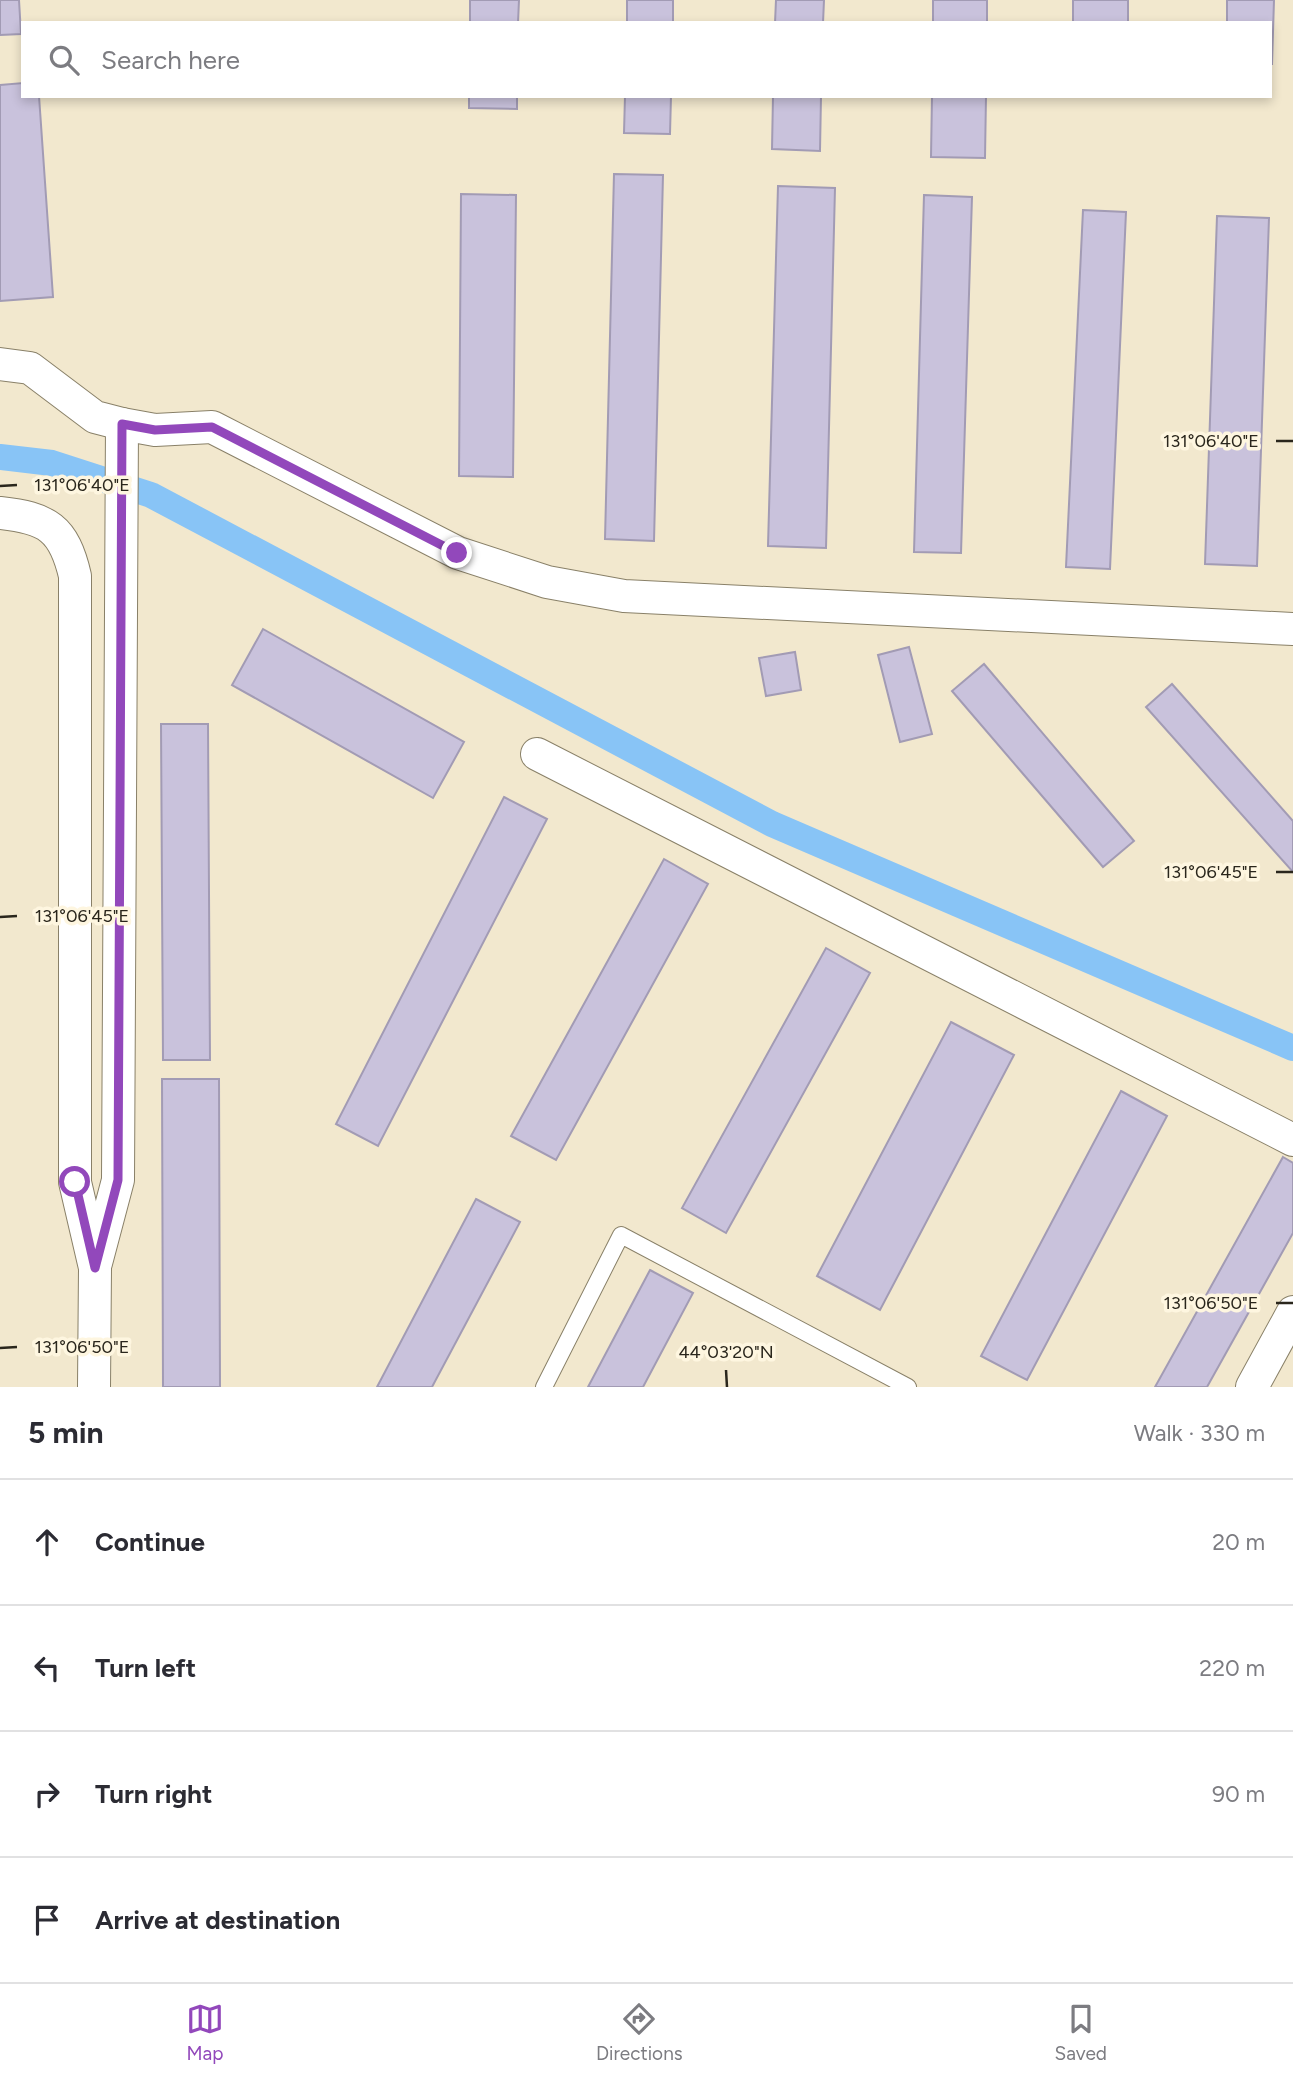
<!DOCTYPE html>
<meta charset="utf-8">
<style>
body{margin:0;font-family:Figtree,sans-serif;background:#f7f7f7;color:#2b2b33}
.stop{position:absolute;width:21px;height:21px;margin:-16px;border:5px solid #9248bb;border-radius:50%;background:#fff}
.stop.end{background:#9248bb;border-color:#fff;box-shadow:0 2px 7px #0008}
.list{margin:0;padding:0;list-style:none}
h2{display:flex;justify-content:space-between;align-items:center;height:91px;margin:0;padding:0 28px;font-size:30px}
h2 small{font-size:23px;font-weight:400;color:#7c7c81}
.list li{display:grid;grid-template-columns:46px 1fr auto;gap:21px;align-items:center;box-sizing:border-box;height:126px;padding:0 28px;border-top:2px solid #e1e1e2}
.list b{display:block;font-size:26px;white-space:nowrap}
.list em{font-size:23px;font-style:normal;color:#7c7c81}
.icon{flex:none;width:38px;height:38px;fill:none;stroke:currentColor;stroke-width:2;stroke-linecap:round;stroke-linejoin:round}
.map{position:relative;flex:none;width:1293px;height:1387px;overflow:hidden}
.search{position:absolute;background:#fff;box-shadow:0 4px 10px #0003;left:21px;right:21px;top:21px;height:77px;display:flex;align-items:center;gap:18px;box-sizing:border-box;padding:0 24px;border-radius:0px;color:#7c7c81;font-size:26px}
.sheet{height:595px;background:#fff}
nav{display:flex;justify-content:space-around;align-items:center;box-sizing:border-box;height:98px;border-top:2px solid #e1e1e2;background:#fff;font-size:19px;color:#7c7c81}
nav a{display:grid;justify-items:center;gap:4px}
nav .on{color:#9248bb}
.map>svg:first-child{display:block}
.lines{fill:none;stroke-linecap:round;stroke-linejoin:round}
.canal{stroke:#88c4f6;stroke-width:26}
.building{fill:#c9c2dc;stroke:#a29bb4;stroke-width:2}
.service-casing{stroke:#898068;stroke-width:18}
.minor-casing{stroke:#898068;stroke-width:34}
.service{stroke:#fff;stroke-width:16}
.minor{stroke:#fff;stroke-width:32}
.route{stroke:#9248bb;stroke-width:9}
.ticks{fill:none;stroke:#2a261c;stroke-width:2.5}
.ticks-label{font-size:18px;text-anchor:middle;fill:#2a261c;stroke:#fef6e0;stroke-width:7;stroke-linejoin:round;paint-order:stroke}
</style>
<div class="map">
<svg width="1293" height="1387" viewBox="0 0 1293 1387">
<rect width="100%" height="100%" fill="#f2e8ce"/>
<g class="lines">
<polyline class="canal" points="0,457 52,463 151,495 772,824 1293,1048"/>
</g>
<g class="building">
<polygon points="0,0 19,0 21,34 0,35"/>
<polygon points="470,0 519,0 518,23 470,23"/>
<rect x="627" y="0" width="46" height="23"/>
<polygon points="776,0 824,0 823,23 775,23"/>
<rect x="933" y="0" width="54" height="23"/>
<rect x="1073" y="0" width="55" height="23"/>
<polygon points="1227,0 1274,0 1272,64 1270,64 1270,23 1227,23"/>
<polygon points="23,83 23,96 39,96 53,297 0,301 0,85"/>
<polygon points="469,96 517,96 517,109 469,108"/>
<polygon points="625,96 671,96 670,134 624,133"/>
<polygon points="773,96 821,96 820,151 772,149"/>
<polygon points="932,96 986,96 985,158 931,157"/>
<polygon points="614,174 663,175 654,541 605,539"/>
<polygon points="778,186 835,188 826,548 768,546"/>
<polygon points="461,194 516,195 513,477 459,476"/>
<polygon points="924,195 972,197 961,553 914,552"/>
<polygon points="1083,210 1126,212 1110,569 1066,567"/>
<polygon points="1217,216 1269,218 1257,566 1205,564"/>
<polygon points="263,629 464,742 433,798 232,685"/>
<polygon points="909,647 932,734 900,742 878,655"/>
<polygon points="795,652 801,690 766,696 759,658"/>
<polygon points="984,664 1134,841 1103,867 952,691"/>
<polygon points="1172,684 1293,821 1293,872 1146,707"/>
<polygon points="161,724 208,724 210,1060 163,1060"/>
<polygon points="504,797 547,819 378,1146 336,1124"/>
<polygon points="664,859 708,884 556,1160 511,1136"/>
<polygon points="826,948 870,973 726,1233 682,1208"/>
<polygon points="951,1022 1014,1055 880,1310 817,1276"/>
<polygon points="162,1079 219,1079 220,1387 163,1387"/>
<polygon points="1121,1091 1167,1116 1027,1380 981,1356"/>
<polygon points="1283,1157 1293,1163 1293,1233 1207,1387 1155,1387"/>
<polygon points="476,1199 520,1222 432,1387 377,1387"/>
<polygon points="650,1270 693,1293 643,1387 588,1387"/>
</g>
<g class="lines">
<g class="service-casing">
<polyline id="service" points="544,1387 621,1235 908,1387"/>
</g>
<g class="minor-casing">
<g id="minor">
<polyline points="0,364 30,368 95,417 122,424 155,430 212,427 458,553 547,582 624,596 1293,629"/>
<path d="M0,513C47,518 64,528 75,576V1182L95,1268L94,1387"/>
<polyline points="537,754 1293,1140"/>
<polyline points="96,1263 118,1180 122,424"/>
<polyline points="1252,1387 1293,1312"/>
</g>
</g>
<use href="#service" class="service"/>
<use href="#minor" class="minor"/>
</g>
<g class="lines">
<polyline class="route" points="75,1182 95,1268 118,1180 122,424 155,430 212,427 457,553"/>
</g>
<path class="ticks" d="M1276,441H1293M0,486L17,485M1276,872H1293M0,917L17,916M1276,1303H1293M0,1348L17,1347M726,1370L727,1387"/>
<g class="ticks-label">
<text x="1211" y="447">131°06'40"E</text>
<text x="82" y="491">131°06'40"E</text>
<text x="1211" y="878">131°06'45"E</text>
<text x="82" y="922">131°06'45"E</text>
<text x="1211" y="1309">131°06'50"E</text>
<text x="82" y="1353">131°06'50"E</text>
<text x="726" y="1358">44°03'20"N</text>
</g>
</svg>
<div class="stop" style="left:75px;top:1182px"></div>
<div class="stop end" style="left:457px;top:553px"></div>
<div class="search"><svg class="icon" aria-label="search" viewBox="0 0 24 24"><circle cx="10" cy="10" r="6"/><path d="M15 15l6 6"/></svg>Search here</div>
</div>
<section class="sheet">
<h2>5 min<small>Walk · 330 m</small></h2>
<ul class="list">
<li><svg class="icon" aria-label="ahead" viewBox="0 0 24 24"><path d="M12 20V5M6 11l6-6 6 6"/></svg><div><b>Continue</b></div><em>20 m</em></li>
<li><svg class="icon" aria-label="left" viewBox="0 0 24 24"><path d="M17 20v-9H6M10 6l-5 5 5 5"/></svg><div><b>Turn left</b></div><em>220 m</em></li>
<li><svg class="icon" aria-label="right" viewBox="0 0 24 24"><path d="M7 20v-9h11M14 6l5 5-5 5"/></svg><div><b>Turn right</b></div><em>90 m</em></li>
<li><svg class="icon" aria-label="arrive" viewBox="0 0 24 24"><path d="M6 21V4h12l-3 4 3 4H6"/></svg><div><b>Arrive at destination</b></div></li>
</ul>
</section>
<nav>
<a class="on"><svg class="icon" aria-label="map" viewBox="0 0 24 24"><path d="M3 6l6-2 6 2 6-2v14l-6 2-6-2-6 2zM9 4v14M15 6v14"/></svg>Map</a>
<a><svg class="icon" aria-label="directions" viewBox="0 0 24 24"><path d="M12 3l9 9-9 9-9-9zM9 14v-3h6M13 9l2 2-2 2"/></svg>Directions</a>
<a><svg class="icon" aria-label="saved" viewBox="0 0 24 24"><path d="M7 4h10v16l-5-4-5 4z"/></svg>Saved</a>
</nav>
